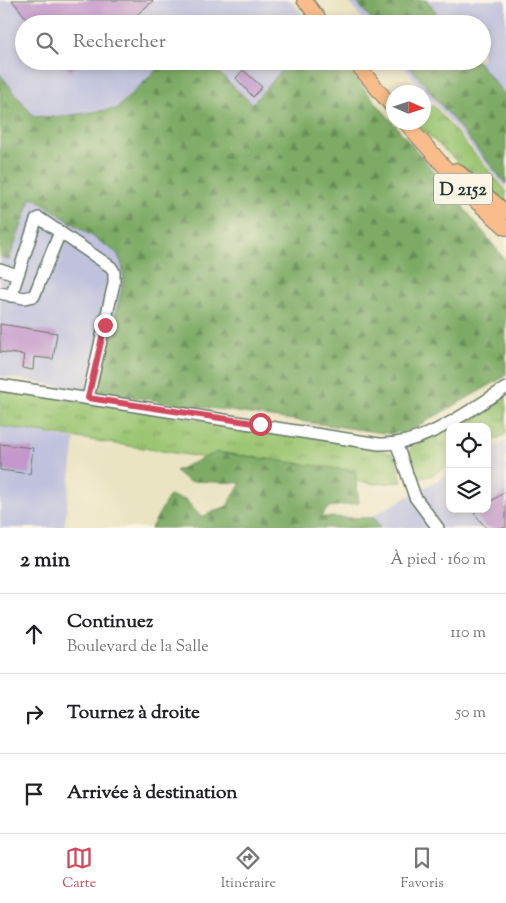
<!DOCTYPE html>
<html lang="fr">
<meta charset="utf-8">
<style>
body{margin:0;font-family:"Sorts Mill Goudy",serif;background:#f6f6f6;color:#202124}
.controls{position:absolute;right:15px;bottom:15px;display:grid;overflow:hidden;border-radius:10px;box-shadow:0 2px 8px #0003}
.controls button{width:45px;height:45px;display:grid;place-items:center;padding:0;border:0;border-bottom:1px solid #e0e0e0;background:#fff;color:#202124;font:25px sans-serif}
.compass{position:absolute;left:386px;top:85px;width:45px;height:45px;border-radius:50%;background:#fff;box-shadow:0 2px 8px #0003;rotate:93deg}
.stop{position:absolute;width:15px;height:15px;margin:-11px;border:4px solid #d1495b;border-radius:50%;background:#fff}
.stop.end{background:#d1495b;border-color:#fff;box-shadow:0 1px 5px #0008}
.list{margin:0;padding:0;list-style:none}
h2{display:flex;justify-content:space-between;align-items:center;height:65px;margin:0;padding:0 20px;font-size:21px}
h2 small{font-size:16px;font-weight:400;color:#757577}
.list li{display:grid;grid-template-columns:32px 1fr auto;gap:15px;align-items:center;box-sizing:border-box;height:80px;padding:0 20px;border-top:1px solid #e0e0e0}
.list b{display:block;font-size:19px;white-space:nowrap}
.list p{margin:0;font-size:16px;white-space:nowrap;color:#757577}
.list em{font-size:16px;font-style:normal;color:#757577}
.icon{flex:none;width:28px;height:28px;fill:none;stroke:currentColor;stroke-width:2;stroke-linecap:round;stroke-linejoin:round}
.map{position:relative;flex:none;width:506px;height:528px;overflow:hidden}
.search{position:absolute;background:#fff;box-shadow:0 2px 8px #0003;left:15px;right:15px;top:15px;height:55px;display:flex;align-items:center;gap:12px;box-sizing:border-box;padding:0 18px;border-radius:28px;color:#757577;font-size:19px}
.sheet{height:305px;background:#fff}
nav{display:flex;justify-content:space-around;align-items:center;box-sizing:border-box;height:70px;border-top:1px solid #e0e0e0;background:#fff;font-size:14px;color:#757577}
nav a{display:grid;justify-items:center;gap:2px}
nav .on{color:#d1495b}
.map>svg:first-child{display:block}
.industrial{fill:#c0c2dd}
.grass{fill:url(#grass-tufts);stroke:#5e8254}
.forest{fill:url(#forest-firs);stroke:#4e744c}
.building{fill:#c397cb}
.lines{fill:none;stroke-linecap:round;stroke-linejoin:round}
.minor-casing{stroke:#676;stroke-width:14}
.major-casing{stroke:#676;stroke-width:16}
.minor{stroke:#fff;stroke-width:11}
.major{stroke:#f9bc8a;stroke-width:14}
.route{stroke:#d1495b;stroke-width:6}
.labels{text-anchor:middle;stroke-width:4;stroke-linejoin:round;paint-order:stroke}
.shield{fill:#fcf5e5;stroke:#617469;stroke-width:1}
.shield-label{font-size:18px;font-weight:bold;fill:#1f3d34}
</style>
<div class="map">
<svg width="506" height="528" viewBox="0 0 506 528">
<defs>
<pattern id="grass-tufts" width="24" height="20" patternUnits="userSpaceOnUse" patternTransform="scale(1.25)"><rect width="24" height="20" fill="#9cc673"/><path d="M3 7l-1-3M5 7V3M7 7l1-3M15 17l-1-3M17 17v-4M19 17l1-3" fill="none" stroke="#7fa25f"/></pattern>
<pattern id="forest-firs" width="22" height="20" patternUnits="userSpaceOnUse" patternTransform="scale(1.25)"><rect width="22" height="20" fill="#7dab65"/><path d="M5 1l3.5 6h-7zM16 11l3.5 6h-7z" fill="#668c54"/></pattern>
</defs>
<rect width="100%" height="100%" fill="#fcf5e5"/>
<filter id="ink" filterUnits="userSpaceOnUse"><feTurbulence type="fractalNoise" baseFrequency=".02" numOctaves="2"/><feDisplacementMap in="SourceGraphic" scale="10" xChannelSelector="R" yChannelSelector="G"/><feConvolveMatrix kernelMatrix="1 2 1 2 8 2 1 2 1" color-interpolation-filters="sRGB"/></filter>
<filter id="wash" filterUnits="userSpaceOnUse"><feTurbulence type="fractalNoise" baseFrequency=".0096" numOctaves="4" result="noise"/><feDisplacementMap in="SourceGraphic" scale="20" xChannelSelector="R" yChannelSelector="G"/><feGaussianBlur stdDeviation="1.12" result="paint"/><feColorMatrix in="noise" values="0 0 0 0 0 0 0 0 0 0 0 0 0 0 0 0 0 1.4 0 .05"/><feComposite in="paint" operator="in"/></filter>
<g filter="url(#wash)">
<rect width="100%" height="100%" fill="#ebe4c3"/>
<g class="industrial">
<polygon points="0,0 290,0 310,24 24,24 24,61 166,61 116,109 56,117 33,116 0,74"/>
<polygon points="347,0 506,0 506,188 399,61 482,61 482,24 367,24"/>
<polygon points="207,61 290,61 252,104"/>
<polygon points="31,196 117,253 122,264 124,280 97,392 0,376 0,257 9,259"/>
<polygon points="0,426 75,439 64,528 0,528"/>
<polygon points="506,441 506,528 351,528 450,473 450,509 487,509 487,452"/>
</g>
<g class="grass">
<polygon points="433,105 506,191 506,206 415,123 424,122 424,113"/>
<polygon points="0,390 344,442 391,453 395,456 402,482 376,484 0,426"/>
<polygon points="506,392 506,434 487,444 487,427 450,427 450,465 432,475 414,480 408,457 411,448"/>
</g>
<g class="forest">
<polygon points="355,0 426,0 446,24 375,24"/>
<polygon points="166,61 207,61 252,104 290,61 341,61 453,194 506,261 506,376 409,431 390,434 97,392 124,280 122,264 117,253 32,196 9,260 0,257 0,74 33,116 56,117 116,109"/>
<polygon points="405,61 477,61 506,96 506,184"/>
<polygon points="217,452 355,471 359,503 329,507 320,517 374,518 380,528 151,528 169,496 186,500 201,517 227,506 241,483 188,481 175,471"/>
</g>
<g id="blocks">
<g class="building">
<polygon points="12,0 152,0 153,1 126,24 31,24"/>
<polygon points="62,61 82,61 70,71"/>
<polygon points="243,70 262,87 253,97 236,78"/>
<polygon points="0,324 57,333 53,359 34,357 33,370 22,368 24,355 0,352"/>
<polygon points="0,444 33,448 30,474 0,470"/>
<polygon points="506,491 506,528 486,528 474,513 480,509 487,509 487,504"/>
</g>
</g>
</g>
<g filter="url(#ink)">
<use href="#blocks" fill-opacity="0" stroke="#676" stroke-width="1"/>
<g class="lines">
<g class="minor-casing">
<g id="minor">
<polyline points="0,269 17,275"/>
<polyline points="0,293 24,298 34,296 60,232"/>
<polyline points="11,296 36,220 39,218 111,267 114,272 114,283 88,398"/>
<path d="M0,385L379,444C425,446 467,411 506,388"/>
<polyline points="397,445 415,497 438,528"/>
</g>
</g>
<g class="major-casing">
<g id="major">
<polyline points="304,0 323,24"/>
<polyline points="354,61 394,109"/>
<polyline points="405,122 472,198 506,228"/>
<polyline points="456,170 506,212"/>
</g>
</g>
<use href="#minor" class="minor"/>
<use href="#major" class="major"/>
</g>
</g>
<g class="lines" filter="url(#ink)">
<polyline class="route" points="105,325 88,398 260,424"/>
</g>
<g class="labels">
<rect class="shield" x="434" y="173.5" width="58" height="31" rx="4"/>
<g class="shield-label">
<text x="463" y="195">D 2152</text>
</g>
</g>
</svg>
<div class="controls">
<button><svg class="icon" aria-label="locate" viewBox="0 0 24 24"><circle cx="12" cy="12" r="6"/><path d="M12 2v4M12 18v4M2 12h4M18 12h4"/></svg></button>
<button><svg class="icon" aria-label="layers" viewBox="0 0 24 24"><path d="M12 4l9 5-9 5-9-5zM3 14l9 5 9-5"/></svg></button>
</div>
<svg class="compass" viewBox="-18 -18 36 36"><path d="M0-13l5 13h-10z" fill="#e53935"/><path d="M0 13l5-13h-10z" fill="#757577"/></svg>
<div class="stop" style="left:260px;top:424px"></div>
<div class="stop end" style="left:105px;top:325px"></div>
<div class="search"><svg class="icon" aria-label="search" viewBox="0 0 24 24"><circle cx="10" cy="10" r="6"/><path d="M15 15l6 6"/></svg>Rechercher</div>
</div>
<section class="sheet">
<h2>2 min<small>À pied · 160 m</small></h2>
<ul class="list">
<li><svg class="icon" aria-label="ahead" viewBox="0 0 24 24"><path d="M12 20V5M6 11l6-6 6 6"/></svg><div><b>Continuez</b><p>Boulevard de la Salle</p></div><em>110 m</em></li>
<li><svg class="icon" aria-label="right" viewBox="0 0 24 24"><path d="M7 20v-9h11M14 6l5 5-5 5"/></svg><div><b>Tournez à droite</b></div><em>50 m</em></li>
<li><svg class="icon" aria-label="arrive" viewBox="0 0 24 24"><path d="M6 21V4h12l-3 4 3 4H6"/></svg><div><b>Arrivée à destination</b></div></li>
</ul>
</section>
<nav>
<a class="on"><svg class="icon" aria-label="map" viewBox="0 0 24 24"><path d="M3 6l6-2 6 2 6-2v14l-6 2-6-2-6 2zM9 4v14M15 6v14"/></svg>Carte</a>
<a><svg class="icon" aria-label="directions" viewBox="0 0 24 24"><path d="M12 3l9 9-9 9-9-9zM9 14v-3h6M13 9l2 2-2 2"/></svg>Itinéraire</a>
<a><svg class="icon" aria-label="saved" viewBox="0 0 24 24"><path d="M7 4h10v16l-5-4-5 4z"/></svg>Favoris</a>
</nav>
